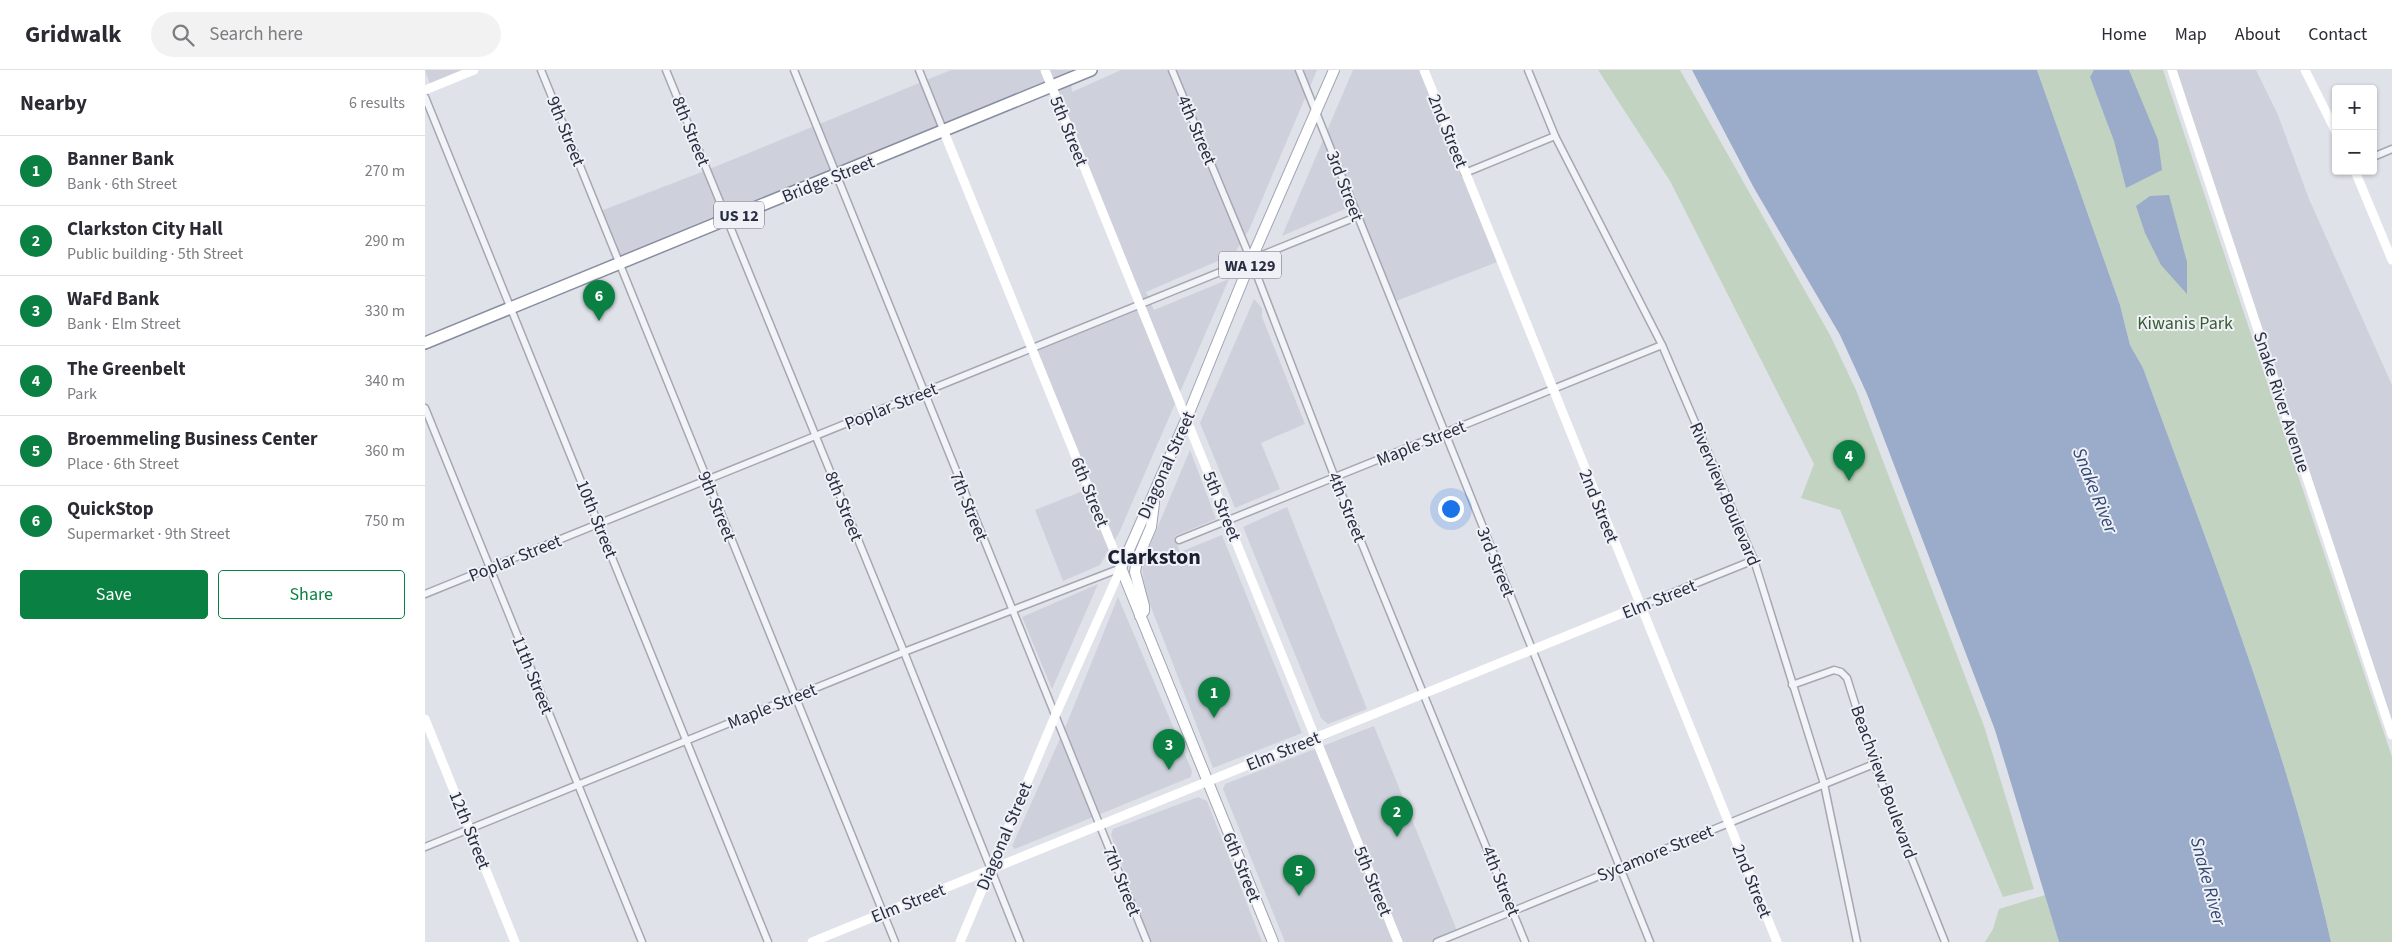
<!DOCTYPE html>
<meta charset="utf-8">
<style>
body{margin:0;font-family:"Source Sans 3",sans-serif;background:#f2f2f3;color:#2b2b33}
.controls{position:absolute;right:15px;top:15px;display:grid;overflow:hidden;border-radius:5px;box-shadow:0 1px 4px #0004}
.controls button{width:45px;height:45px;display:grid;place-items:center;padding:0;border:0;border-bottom:1px solid #e1e1e2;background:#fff;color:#2b2b33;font:25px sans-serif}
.you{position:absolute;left:1025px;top:438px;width:18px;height:18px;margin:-12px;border:4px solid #fff;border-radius:50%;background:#1a73e8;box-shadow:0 0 0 8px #1a73e833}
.badge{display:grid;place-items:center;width:32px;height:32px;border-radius:50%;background:#0b8043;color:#fff;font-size:16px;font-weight:700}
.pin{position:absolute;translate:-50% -41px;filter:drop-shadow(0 1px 2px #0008)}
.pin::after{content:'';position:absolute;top:26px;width:18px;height:15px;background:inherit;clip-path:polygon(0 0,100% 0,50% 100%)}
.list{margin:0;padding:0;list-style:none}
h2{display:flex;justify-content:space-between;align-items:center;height:65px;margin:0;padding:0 20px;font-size:21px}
h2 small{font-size:16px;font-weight:400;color:#7c7c81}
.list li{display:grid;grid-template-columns:32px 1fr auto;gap:15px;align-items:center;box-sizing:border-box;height:70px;padding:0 20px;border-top:1px solid #e1e1e2}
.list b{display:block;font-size:19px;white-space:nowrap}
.list p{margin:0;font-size:16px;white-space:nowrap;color:#7c7c81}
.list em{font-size:16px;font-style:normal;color:#7c7c81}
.actions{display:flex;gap:10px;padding:15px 20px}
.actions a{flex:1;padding:11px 0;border:1px solid #0b8043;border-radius:5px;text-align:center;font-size:18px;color:#0b8043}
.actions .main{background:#0b8043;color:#fff}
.icon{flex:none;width:28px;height:28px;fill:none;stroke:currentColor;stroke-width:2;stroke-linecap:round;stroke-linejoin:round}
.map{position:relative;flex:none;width:1967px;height:872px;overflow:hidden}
header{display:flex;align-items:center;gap:30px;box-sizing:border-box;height:70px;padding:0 25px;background:#fff;border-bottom:1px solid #e1e1e2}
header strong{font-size:24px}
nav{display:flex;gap:28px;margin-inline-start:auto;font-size:18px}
.search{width:350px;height:45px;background:#f2f2f3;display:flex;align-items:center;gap:12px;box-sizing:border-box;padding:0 18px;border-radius:28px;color:#7c7c81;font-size:19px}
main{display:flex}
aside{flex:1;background:#fff}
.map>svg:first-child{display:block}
.built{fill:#ced1db}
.green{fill:#c3d3c1}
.water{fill:#9aacca}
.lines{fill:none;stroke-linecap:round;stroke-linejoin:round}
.street-casing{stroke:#a5a8b3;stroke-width:9}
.primary-casing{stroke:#9fa5b5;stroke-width:12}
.highway-casing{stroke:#878ea0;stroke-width:14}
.street{stroke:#f2f4f7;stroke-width:6}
.secondary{stroke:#fff;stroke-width:9}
.primary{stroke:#fff;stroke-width:10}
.highway{stroke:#fff;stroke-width:11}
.labels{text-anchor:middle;stroke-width:4;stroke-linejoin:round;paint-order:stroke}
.shield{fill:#eff1f6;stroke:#646877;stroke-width:1}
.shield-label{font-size:16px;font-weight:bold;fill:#282e41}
.street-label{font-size:18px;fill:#282e41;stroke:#eff1f6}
.park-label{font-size:18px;fill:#385d35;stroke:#eff1f6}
.water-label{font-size:19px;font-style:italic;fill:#314875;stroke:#eff1f6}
.district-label{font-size:22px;font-weight:bold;fill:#1a1f31;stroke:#eff1f6}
</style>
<header>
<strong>Gridwalk</strong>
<div class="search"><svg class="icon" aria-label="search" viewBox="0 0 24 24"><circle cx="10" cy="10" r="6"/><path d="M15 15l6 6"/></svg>Search here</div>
<nav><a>Home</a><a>Map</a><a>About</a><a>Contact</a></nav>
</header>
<main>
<aside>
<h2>Nearby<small>6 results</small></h2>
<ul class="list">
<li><span class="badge">1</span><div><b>Banner Bank</b><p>Bank · 6th Street</p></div><em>270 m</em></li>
<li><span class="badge">2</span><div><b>Clarkston City Hall</b><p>Public building · 5th Street</p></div><em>290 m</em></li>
<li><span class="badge">3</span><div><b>WaFd Bank</b><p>Bank · Elm Street</p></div><em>330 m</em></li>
<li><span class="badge">4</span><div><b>The Greenbelt</b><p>Park</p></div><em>340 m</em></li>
<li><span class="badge">5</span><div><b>Broemmeling Business Center</b><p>Place · 6th Street</p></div><em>360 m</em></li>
<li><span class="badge">6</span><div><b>QuickStop</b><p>Supermarket · 9th Street</p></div><em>750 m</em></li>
</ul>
<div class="actions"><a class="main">Save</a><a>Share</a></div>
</aside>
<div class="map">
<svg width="1967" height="872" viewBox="0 0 1967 872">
<rect width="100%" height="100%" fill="#e0e2e9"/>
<g class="built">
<polygon points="0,0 49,0 6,17"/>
<polygon points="526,0 645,0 647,22 696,0 892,0 824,160 809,184 721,222 729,240 804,209 694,463 675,495 638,511 610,440 663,419 606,279 714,234 627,17 195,193 173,142 282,100"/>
<polygon points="928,0 999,0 1075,191 966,233 931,147 920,139 857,166"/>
<polygon points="1747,0 1831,0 1853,45 1884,129 1967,315 1967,665"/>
<polygon points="829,229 837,238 837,247 880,354 836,373 855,419 810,438 775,353"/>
<polygon points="765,380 791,449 750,466 755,482 797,465 877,663 788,698 719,519 717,494"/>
<polygon points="862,437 942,639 903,654 896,648 818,457"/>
<polygon points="673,514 627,619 597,547"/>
<polygon points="693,527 767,701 766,707 590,779 587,776 642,653"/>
<polygon points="949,656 1033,863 1012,872 860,872 798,719 800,714"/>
<polygon points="773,727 782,731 837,872 725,872 686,765 688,759"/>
</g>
<g class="green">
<polygon points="1173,0 1255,0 1405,265 1431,320 1559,656 1609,819 1578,827 1415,440 1376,428 1389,394 1245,111"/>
<path d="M1612,0H1738L1967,687V872H1906C1862,675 1787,487 1718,298L1705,275L1695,235Z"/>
<polygon points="1620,825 1634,872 1560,872 1568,859 1574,839"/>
</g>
<g class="water">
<path d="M1267,0H1612L1695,235L1705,275L1718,298C1787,487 1862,675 1906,872H1634L1570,660L1442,324L1415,265L1329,118Z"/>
<polygon points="1669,0 1704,0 1733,70 1737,100 1701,118 1689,71 1665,7"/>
<polygon points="1744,125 1762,192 1762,224 1736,195 1720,163 1711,136 1725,126"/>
</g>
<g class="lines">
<g class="street-casing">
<g id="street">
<polyline points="116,0 470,872"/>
<polyline points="241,0 479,582 595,872"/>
<polyline points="369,0 722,872"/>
<polyline points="494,0 519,62"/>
<polyline points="747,0 826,190 910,408 1100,872"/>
<polyline points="874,0 1225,872"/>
<polyline points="1103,0 1130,66 1237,275 1329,490 1399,714 1432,872"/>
<polyline points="0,27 343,872"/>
<polyline points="1948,87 1967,79"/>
<polyline points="1040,103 1130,66"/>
<polyline points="0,338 217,872"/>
<polyline points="754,470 1237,275"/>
<polyline points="0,524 931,147"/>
<polyline points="1215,536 1329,490"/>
<polyline points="1367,615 1409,600 1416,602 1422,608 1449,694 1520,872"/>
<polyline points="0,777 479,582 696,498"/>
<polyline points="1012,872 1449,694"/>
</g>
</g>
<g class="primary-casing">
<g id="primary">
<polyline points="715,546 719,541 719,536 710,502 712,490 726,457 729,433"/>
<polyline points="848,872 696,498 761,350 826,190 909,0"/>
</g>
</g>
<g class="highway-casing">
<polyline id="highway" points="0,273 666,0"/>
</g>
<use href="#street" class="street"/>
<g class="secondary">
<polyline points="620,0 973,872"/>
<polyline points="999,0 1352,872"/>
<polyline points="1747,0 1967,665"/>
<polyline points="1880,0 1911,62"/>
<polyline points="0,20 49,0"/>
<polyline points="519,62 696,498 630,646 535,872"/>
<polyline points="1930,101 1967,190"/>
<polyline points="0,649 90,872"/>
<polyline points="387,872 1215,536"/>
</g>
<use href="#primary" class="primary"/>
<use href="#highway" class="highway"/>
</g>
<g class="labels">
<g class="shield">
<rect x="289" y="131.5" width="50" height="27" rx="4"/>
<rect x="794" y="181.5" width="62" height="27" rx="4"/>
</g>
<g class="shield-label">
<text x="314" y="151">US 12</text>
<text x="825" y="201">WA 129</text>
</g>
<g class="street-label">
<text transform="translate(772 60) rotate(67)" y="6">4th Street</text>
<text transform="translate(141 61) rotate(68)" y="6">9th Street</text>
<text transform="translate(266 61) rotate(68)" y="6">8th Street</text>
<text transform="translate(644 61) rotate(68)" y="6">5th Street</text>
<text transform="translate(1023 61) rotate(68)" y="6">2nd Street</text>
<text transform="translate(403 109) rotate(-22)" y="6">Bridge Street</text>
<text transform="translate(920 116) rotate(69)" y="6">3rd Street</text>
<text transform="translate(1857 332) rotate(72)" y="6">Snake River Avenue</text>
<text transform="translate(466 336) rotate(-22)" y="6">Poplar Street</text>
<text transform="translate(996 373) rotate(-22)" y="6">Maple Street</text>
<text transform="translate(741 395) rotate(-66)" y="6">Diagonal Street</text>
<text transform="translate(665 422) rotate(68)" y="6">6th Street</text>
<text transform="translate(1300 424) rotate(67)" y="6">Riverview Boulevard</text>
<text transform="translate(292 436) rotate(68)" y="6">9th Street</text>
<text transform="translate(419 436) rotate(68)" y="6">8th Street</text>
<text transform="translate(544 436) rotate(68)" y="6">7th Street</text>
<text transform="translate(797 436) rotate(68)" y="6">5th Street</text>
<text transform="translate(1174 436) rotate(68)" y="6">2nd Street</text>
<text transform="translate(922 437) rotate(68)" y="6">4th Street</text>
<text transform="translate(172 449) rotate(68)" y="6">10th Street</text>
<text transform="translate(90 488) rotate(-22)" y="6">Poplar Street</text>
<text transform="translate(1071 492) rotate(68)" y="6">3rd Street</text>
<text transform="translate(1234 529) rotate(-22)" y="6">Elm Street</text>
<text transform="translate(108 605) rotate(68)" y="6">11th Street</text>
<text transform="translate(347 636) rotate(-22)" y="6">Maple Street</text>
<text transform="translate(858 681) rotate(-22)" y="6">Elm Street</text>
<text transform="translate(1459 712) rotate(70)" y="6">Beachview Boulevard</text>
<text transform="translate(45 760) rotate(68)" y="6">12th Street</text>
<text transform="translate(579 766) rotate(-67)" y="6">Diagonal Street</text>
<text transform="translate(1230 783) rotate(-22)" y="6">Sycamore Street</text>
<text transform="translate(817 797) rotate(68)" y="6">6th Street</text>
<text transform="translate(697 811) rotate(68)" y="6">7th Street</text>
<text transform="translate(948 811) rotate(68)" y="6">5th Street</text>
<text transform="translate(1076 811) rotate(68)" y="6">4th Street</text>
<text transform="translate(1327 811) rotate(68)" y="6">2nd Street</text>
<text transform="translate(483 833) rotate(-22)" y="6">Elm Street</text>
</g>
<g class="park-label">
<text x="1760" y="259">Kiwanis Park</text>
</g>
<g class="water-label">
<text transform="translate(1671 420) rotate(68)" y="7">Snake River</text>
<text transform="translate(1784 811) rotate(75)" y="7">Snake River</text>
</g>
<g class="district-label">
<text x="729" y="494">Clarkston</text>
</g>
</g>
</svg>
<div class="controls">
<button>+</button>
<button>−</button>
</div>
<div class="you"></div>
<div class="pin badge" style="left:789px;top:648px">1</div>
<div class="pin badge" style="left:972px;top:767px">2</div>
<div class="pin badge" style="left:744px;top:700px">3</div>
<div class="pin badge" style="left:1424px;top:411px">4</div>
<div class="pin badge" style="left:874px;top:826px">5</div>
<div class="pin badge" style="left:174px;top:251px">6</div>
</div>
</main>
